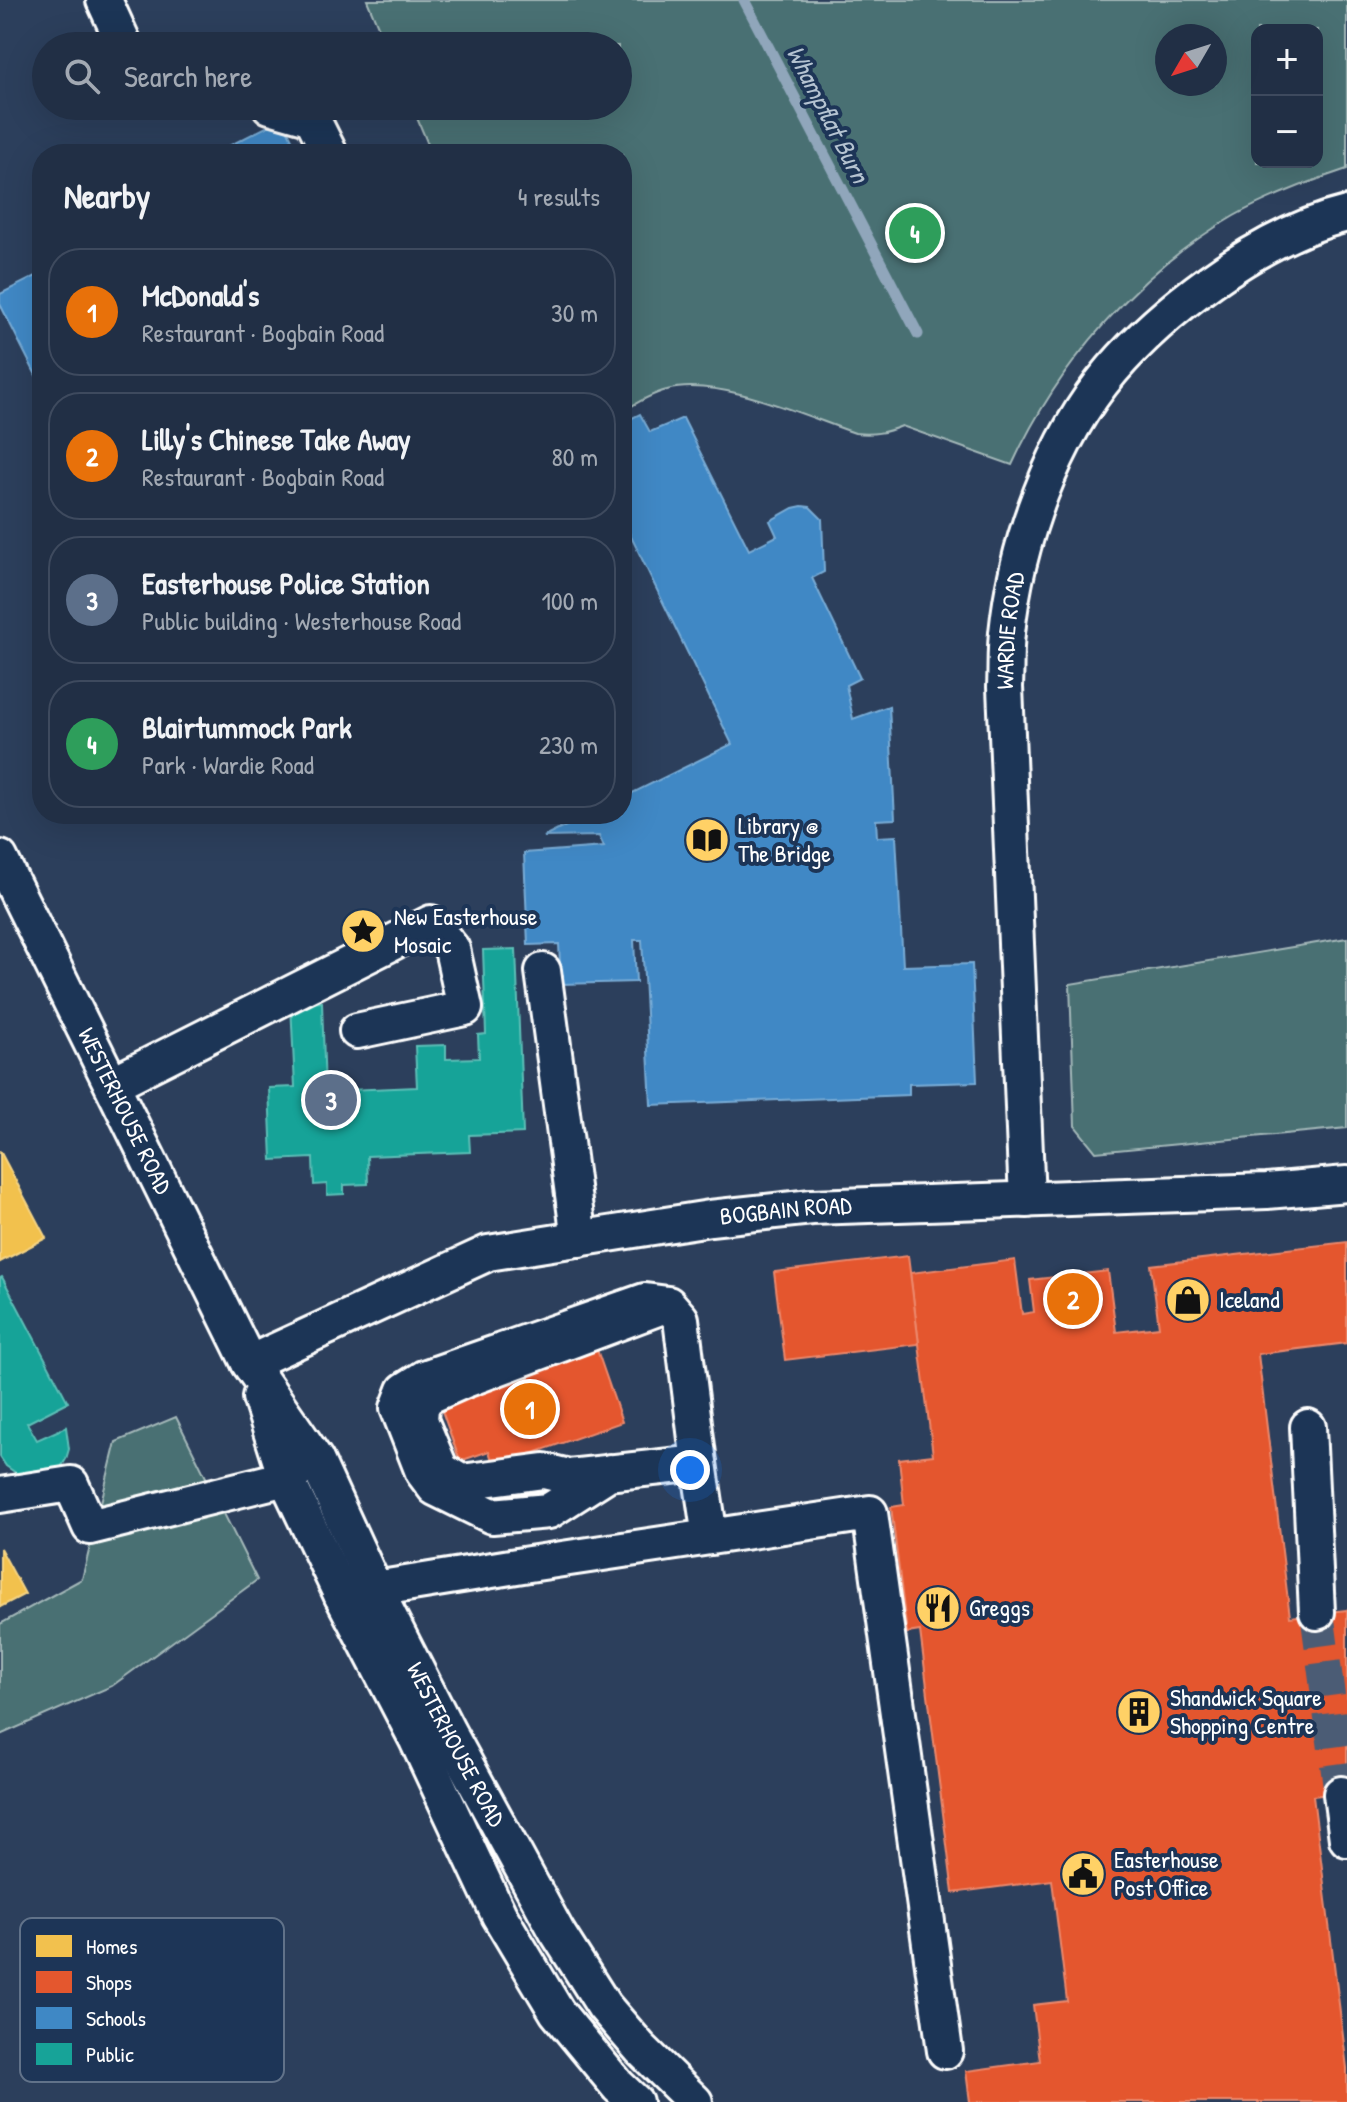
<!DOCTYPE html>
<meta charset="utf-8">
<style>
body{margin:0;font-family:"Patrick Hand",sans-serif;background:#29374c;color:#f1f3f6}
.controls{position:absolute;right:24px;top:24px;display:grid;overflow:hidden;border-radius:16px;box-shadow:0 8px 32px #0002}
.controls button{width:72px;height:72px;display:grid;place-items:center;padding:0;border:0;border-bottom:2px solid #3e4a5e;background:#212f45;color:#f1f3f6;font:40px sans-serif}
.compass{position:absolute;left:1155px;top:24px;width:72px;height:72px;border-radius:50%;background:#212f45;box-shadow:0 8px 32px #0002;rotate:231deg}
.you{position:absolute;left:690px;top:1470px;width:28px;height:28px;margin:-20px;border:6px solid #fff;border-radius:50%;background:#1a73e8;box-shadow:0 0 0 12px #1a73e833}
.badge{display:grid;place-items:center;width:52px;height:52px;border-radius:50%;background:#ffd166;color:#fff;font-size:26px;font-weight:700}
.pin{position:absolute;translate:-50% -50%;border:4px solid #fff;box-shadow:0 2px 8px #0006}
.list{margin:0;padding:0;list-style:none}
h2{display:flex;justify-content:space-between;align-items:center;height:104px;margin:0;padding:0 32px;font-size:34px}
h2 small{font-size:26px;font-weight:400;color:#a2a9b3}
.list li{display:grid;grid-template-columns:52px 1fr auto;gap:24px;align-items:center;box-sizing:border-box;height:128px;margin:0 16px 16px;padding:0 16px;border:2px solid #3e4a5e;border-radius:32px}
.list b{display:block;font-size:30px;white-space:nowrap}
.list p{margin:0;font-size:26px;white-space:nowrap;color:#a2a9b3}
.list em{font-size:26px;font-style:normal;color:#a2a9b3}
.icon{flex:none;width:44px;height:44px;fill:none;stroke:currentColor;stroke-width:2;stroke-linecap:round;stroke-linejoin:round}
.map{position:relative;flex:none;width:1347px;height:2102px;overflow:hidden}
.search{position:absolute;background:#212f45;box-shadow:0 8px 32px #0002;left:32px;top:32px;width:600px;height:88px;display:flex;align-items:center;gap:20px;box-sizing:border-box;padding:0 28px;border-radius:44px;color:#a2a9b3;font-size:30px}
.panel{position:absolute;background:#212f45;box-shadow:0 8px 32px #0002;left:32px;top:144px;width:600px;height:680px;border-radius:32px}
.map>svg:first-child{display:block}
.green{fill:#497073;stroke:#a4b8b9;stroke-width:2;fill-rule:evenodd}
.homes{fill:#f2c14e;stroke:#f6d483;stroke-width:2}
.shops{fill:#e4572e;stroke:#ec896d;stroke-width:2}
.schools{fill:#3f88c5;stroke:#79acd6;stroke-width:2}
.public{fill:#17a398;stroke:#5dbfb7;stroke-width:2}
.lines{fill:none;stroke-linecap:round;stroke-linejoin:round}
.stream{stroke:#90a6bb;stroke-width:11}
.minor-tunnel{stroke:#4c5c74;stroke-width:34;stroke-dasharray:34 17;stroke-linecap:butt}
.minor-casing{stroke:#fff;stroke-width:40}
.minor{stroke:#1d3557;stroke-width:34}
.labels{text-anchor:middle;stroke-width:8;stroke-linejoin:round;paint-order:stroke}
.street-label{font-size:24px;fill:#fff;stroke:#1d3557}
.poi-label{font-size:24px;fill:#fff;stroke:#1d3557;text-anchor:start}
.water-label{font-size:26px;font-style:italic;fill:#b5c3d1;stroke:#1d3557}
.key{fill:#1d3557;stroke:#617289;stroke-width:2}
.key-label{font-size:22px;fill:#fff}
</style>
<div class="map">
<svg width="1347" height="2102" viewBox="0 0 1347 2102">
<rect width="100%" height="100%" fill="#2c3f5c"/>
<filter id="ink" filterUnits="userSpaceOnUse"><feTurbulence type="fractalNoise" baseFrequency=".0125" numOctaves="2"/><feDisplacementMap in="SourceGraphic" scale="16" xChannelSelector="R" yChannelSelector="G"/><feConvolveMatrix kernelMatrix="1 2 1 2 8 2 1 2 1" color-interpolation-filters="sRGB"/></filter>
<g filter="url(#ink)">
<g class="green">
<path d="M367,0H1347V169C1308,182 1270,196 1234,216C1139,270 1057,366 1012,465L902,426C885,433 873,435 855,433C805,416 718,376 667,390C651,394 636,403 622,412V154H432L412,106H618V46H386ZM1257,30H1317V162H1257ZM1167,36H1215V84H1167Z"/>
<polygon points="1347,938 1347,1128 1096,1152 1075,1126 1070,984"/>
<polygon points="176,1417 257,1580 112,1686 0,1735 0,1624 82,1579 116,1442"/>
</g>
<g class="homes">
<polygon points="0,1151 46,1238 0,1262"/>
<polygon points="0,1548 25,1594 0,1607"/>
</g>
<g class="shops">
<polygon points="1347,1242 1347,1343 1258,1354 1290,1617 1347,1610 1347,1792 1313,1796 1347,2068 1347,2102 970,2102 966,2071 1040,2061 1033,2005 1067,2001 1052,1880 953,1893 920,1631 907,1633 891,1507 904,1505 899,1459 933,1455 910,1273 1015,1260 1022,1314 1034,1312 1030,1280 1108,1271 1116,1332 1159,1327 1151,1265"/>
<polygon points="908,1256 919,1344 785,1360 774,1272"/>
<polygon points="594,1341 622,1422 494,1467 489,1451 460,1461 437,1397"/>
</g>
<g class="schools">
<polygon points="282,119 299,154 213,154"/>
<polygon points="42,273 42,387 0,304 0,294"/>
<polygon points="640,414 650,432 683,418 749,550 777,536 770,521 793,508 802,506 810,507 822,519 824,572 812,578 860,678 846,685 853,719 889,706 895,819 876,820 877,837 896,836 903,966 972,964 977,1082 909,1084 909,1095 651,1105 642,940 634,940 636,982 561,984 559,944 528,945 524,853 604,847 599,836 544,837 590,814 622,814 622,798 732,744 622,518 622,423"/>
</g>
<g class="public">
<polygon points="516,949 523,1133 469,1135 470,1152 367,1156 368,1184 344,1185 344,1194 327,1195 327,1184 314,1185 313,1158 272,1160 269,1088 295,1087 291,1004 322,1002 325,1091 417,1087 415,1046 446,1045 446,1059 479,1058 478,1035 486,1034 483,950"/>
<polygon points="2,1277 68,1402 27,1423 37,1440 66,1427 69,1449 66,1459 60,1469 27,1478 16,1473 6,1466 0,1457 0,1278"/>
</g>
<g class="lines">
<polyline class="stream" points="744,0 918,334"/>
<polyline class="minor-tunnel" points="1317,1612 1341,1794"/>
<g class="minor-casing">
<g id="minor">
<polyline points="104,0 125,46"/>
<polyline points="270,106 312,118 330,154"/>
<path id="s1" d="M0,858L249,1363L316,1460L375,1589L448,1732L557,1932L604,2006L640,2048L695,2102"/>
<polyline points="543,971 579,1239"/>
<polyline points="112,1084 431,923 452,949 465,1008 357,1031"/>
<path id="s2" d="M1027,1200L1005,687C1006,669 1005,651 1007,633C1016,543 1053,439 1112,370C1141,336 1175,307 1211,281C1253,251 1297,226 1347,214"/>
<path id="s3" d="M249,1363L488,1253L710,1218L812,1207L1267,1191L1347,1184"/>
<polyline points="260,1397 286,1478 342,1596 417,1740 499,1915 557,2012 618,2086 635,2102"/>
<polyline points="1308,1427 1317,1612"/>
<polyline points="699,1463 710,1537"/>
<polyline points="610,1472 549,1511 492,1516 435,1488 423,1472 398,1408 405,1390 424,1378 645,1301 668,1304 681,1319 699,1463 569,1477 544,1471 461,1482 441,1470 420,1420 421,1407 427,1397 465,1380 668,1304"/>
<polyline points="0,1495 71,1484 90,1527 286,1478 305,1466"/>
<polyline points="342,1596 375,1589 529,1564 870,1513 945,2051"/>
<polyline points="1341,1794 1347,1839"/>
</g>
</g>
<use href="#minor" class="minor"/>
</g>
</g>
<defs>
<g id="library-disc" transform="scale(2.3)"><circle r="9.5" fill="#ffd166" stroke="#1d3557"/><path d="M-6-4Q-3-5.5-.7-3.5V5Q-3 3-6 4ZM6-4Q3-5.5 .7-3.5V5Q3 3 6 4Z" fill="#111"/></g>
<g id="sight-disc" transform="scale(2.3)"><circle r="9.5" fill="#ffd166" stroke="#1d3557"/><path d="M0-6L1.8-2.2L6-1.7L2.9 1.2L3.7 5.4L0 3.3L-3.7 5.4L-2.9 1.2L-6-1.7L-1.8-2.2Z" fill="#111"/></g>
<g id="shop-disc" transform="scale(2.3)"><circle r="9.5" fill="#ffd166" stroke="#1d3557"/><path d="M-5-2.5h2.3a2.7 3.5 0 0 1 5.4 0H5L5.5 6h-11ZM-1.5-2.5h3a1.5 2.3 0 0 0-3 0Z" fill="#111"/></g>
<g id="restaurant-disc" transform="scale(2.3)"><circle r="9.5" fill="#ffd166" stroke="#1d3557"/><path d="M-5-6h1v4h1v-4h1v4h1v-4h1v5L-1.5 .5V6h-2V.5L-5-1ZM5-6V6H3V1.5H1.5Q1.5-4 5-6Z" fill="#111"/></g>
<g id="building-disc" transform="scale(2.3)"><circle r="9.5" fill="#ffd166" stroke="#1d3557"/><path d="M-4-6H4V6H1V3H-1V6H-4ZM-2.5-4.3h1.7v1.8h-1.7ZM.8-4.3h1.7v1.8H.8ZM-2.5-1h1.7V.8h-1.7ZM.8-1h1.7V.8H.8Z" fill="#111"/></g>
<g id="civic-disc" transform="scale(2.3)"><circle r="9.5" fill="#ffd166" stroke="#1d3557"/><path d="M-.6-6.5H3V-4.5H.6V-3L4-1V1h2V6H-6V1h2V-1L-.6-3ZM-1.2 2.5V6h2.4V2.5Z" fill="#111"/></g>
</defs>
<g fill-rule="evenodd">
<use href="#library-disc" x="707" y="840"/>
<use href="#sight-disc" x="363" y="931"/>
<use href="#shop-disc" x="1188" y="1300"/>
<use href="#restaurant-disc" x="938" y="1608"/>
<use href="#building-disc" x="1139" y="1712"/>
<use href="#civic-disc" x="1083" y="1874"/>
</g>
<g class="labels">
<g class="street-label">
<text dy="8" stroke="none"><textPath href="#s2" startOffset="570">WARDIE ROAD</textPath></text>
<text dy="8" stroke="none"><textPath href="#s1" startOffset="282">WESTERHOUSE ROAD</textPath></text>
<text dy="8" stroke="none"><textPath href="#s3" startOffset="564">BOGBAIN ROAD</textPath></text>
<text dy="8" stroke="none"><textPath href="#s1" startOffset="998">WESTERHOUSE ROAD</textPath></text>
</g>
<g class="poi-label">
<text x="738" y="834">Library @<tspan x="738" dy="28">The Bridge</tspan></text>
<text x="394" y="925">New Easterhouse<tspan x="394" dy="28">Mosaic</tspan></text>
<text x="1219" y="1308">Iceland</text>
<text x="969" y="1616">Greggs</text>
<text x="1170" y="1706">Shandwick Square<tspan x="1170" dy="28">Shopping Centre</tspan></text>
<text x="1114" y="1868">Easterhouse<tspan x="1114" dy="28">Post Office</tspan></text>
</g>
<g class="water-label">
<text transform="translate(828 114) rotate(63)" y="9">Whampflat Burn</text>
</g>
</g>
<rect x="20" y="1918" width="264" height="164" rx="12" class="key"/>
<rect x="36" y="1935" width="36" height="22" fill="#f2c14e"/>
<rect x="36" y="1971" width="36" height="22" fill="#e4572e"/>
<rect x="36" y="2007" width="36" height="22" fill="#3f88c5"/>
<rect x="36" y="2043" width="36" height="22" fill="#17a398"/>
<g class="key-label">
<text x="86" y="1954">Homes</text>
<text x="86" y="1990">Shops</text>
<text x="86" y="2026">Schools</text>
<text x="86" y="2062">Public</text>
</g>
</svg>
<div class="controls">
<button>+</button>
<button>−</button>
</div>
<svg class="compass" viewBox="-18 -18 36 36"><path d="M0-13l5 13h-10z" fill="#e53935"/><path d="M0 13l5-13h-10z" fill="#a2a9b3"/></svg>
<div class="you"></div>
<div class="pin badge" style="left:530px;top:1409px;background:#e8710a">1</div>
<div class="pin badge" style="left:1073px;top:1299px;background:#e8710a">2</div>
<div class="pin badge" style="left:331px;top:1100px;background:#5c6f8a">3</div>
<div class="pin badge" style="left:915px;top:233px;background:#2e9e5b">4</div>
<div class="search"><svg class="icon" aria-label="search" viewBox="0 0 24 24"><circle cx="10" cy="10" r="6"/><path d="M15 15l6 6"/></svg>Search here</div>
<section class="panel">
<h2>Nearby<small>4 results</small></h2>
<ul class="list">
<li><span class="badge" style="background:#e8710a">1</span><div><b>McDonald's</b><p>Restaurant · Bogbain Road</p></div><em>30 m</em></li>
<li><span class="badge" style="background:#e8710a">2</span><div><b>Lilly's Chinese Take Away</b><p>Restaurant · Bogbain Road</p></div><em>80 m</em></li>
<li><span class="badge" style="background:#5c6f8a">3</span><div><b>Easterhouse Police Station</b><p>Public building · Westerhouse Road</p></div><em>100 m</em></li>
<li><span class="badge" style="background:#2e9e5b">4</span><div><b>Blairtummock Park</b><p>Park · Wardie Road</p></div><em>230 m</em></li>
</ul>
</section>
</div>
